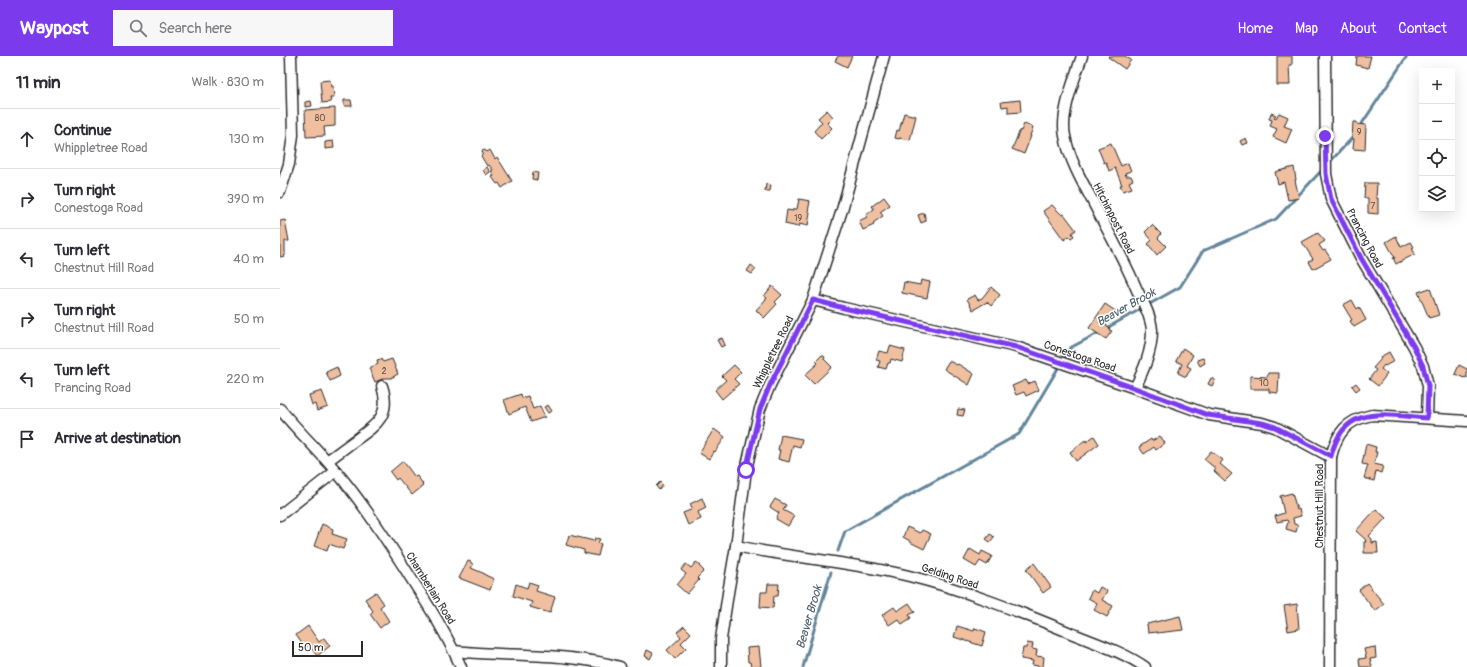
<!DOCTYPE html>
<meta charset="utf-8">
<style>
body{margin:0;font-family:Pangolin,sans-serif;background:#f7f7f7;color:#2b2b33}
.controls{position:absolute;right:12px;top:12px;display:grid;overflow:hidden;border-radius:0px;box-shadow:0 4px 16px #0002}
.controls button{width:36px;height:36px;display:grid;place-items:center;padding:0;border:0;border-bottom:1px solid #e1e1e2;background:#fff;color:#2b2b33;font:20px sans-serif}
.scale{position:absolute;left:12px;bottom:10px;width:71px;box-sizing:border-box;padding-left:4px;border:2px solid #2b2b2b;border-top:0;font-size:11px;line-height:14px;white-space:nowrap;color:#2b2b2b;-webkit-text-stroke:3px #fff;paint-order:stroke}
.stop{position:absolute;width:12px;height:12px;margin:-9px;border:3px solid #7c3aed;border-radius:50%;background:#fff}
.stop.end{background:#7c3aed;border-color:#fff;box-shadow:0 1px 4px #0008}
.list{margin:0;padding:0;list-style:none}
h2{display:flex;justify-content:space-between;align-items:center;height:52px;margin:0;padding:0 16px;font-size:17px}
h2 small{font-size:13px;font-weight:400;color:#7c7c81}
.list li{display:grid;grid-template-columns:26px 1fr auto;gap:12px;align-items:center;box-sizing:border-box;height:60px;padding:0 16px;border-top:1px solid #e1e1e2}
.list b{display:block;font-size:15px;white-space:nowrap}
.list p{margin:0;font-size:13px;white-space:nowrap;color:#7c7c81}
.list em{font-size:13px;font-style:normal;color:#7c7c81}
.icon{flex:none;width:22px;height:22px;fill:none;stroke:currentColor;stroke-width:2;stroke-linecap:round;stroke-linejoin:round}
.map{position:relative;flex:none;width:1187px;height:611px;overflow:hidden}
header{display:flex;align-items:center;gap:24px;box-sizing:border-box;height:56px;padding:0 20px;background:#7c3aed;color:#fff}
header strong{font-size:19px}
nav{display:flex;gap:22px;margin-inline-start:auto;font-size:14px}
.search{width:280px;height:36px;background:#f7f7f7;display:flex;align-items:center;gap:10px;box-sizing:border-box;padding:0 14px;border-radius:0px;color:#7c7c81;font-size:15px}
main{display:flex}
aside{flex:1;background:#fff}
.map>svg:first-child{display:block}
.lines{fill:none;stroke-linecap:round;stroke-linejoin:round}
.stream{stroke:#63859b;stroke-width:3}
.building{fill:#f0bfa0;stroke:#2b2b2b}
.minor-casing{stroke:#2b2b2b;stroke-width:13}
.minor{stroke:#fff;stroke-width:10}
.route{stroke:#7c3aed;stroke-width:5}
.labels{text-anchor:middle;stroke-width:3;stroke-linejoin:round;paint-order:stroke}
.number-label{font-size:9px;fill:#5c5048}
.street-label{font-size:11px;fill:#2b2b2b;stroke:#fff}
.water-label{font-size:12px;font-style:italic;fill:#4c606c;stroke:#fff}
</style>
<header>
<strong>Waypost</strong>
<div class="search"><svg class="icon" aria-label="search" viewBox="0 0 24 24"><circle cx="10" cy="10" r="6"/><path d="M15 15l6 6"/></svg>Search here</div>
<nav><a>Home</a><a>Map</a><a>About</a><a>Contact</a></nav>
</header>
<main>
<aside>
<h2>11 min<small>Walk · 830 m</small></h2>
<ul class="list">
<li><svg class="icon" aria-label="ahead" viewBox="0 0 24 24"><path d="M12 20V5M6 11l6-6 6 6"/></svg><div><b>Continue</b><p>Whippletree Road</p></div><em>130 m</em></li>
<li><svg class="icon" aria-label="right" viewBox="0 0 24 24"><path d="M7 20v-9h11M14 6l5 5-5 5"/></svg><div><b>Turn right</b><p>Conestoga Road</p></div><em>390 m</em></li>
<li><svg class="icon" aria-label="left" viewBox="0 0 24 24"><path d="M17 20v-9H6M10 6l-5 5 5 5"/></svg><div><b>Turn left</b><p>Chestnut Hill Road</p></div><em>40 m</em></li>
<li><svg class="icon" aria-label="right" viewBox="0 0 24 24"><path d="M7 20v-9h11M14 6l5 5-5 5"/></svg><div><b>Turn right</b><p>Chestnut Hill Road</p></div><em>50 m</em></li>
<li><svg class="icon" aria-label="left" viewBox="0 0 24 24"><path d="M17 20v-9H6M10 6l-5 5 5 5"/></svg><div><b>Turn left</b><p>Prancing Road</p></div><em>220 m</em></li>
<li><svg class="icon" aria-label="arrive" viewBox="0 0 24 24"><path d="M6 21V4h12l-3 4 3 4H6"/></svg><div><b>Arrive at destination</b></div></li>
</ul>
</aside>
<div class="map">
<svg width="1187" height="611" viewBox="0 0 1187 611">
<rect width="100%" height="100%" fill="#fff"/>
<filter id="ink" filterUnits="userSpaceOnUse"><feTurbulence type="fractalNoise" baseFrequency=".025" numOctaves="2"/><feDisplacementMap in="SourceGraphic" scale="8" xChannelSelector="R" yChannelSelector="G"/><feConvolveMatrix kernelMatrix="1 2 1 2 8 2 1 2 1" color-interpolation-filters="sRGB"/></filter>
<g filter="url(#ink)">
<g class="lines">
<g class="stream">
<polyline points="1079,72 1127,0"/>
<polyline points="1048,108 1074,80"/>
<polyline points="825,273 900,231 923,195 996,163 1043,113"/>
<polyline points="558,495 565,475 739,378 790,292 820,276"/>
<polyline points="523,611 551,516"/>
</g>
</g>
<g class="building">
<polygon points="558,0 572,0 567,11 555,5"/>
<polygon points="829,0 845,0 851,4 845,13 828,1"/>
<polygon points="997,0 1012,0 1012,9 1009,9 1010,29 997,29"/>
<polygon points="1077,0 1091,0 1088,12 1076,9"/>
<polygon points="50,24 51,31 53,30 54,42 50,42 51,46 42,47 40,25"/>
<polygon points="64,44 71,44 72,50 64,50"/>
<polygon points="740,44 741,56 728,57 728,50 722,51 721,46"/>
<polygon points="31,45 32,50 25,51 25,46"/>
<polygon points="55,52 55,70 44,71 45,80 26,81 25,54"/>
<polygon points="547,54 553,61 547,67 552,72 541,83 534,75 542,66 538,62"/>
<polygon points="624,57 636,60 630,84 619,82 619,83 615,82 617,74 619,75"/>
<polygon points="991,57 996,59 994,61 996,62 999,57 1008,61 1004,70 1012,73 1006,87 993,81 997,73 990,70 992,64 989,63"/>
<polygon points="1073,66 1077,66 1077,68 1086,69 1085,94 1073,93 1074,83 1072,83"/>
<polygon points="744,68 753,71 750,80 751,80 744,98 732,93 740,74 741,75"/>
<polygon points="966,82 968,87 962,89 960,85"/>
<polygon points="53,85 54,92 45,93 45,86"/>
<polygon points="831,87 841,110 848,107 851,115 845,117 846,120 851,120 853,124 849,126 852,132 843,135 840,129 842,129 835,112 829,115 826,106 824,107 818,92"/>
<polygon points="205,94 207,96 210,94 215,103 217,101 232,125 222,132 219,127 217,128 212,121 214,120 211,115 213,114 209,109 207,110 201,100 203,98 202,95"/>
<polygon points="207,111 210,116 206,119 203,114"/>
<polygon points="1014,111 1016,124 1015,124 1019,142 1008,144 1004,126 998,128 995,116"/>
<polygon points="253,116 258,117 257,124 252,123"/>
<polygon points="1085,127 1097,127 1096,142 1098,142 1098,158 1088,157 1088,142 1084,142"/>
<polygon points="486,128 491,129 490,135 485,135"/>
<polygon points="604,141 610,149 600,156 603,160 593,167 594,169 583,174 579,165 587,161 586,159 594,153 592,150"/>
<polygon points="519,143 530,145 528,156 530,156 528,170 519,168 518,171 505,168 507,154 513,155 513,153 517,153"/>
<polygon points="772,149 782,159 784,158 796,174 792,177 794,180 791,182 789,180 784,184 763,155"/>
<polygon points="644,157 646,165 641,167 638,159"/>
<polygon points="5,164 9,185 5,185 5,200 0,201 0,165"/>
<polygon points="872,169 881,178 878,182 886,190 877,199 868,188 872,184 865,176"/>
<polygon points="1038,177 1045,185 1039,189 1043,195 1045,194 1051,203 1033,213 1029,206 1033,203 1022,186"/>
<polygon points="1116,180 1121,191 1131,186 1134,191 1132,192 1135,198 1116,208 1113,202 1115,202 1106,186"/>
<polygon points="471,209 476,213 472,218 467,215"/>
<polygon points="641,224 650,226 647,242 622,237 624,226 640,229"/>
<polygon points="492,230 502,239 495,246 497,248 484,262 476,254 487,242 484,240"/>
<polygon points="711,231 720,239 711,250 707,246 693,254 687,243 695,239 698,244 702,242"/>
<polygon points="1150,232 1159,259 1149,262 1138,236"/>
<polygon points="1072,244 1077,253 1079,251 1086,264 1074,271 1070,265 1072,264 1063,249"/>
<polygon points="825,248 837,256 832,264 830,263 826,269 830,272 829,274 832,275 826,283 809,272"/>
<polygon points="442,282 445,289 441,291 437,284"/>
<polygon points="610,290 625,294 622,306 611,303 610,307 608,307 606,313 598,311 600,305 596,304 599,295 608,297"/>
<polygon points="903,292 913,299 907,310 911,312 906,321 898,317 902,308 896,305"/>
<polygon points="1109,296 1114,305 1105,310 1104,309 1101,313 1107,318 1098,330 1089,323 1096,314 1093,312 1101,303 1100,301"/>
<polygon points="542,299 545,301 544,303 552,311 534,328 525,319 538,307 536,305"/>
<polygon points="923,302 925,307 920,310 917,304"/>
<polygon points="101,303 103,306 112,303 118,318 111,322 105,322 95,326 89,312 98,308 97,304"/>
<polygon points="669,305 677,309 678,308 694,318 689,329 664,313"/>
<polygon points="454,309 461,316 454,323 459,328 442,343 435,334 446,324 442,320"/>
<polygon points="1179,309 1187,313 1187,322 1185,321 1184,322 1175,318"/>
<polygon points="57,311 60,320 50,325 46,316"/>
<polygon points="988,317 999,317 998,337 989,336 989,333 970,333 970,320 987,321"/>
<polygon points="931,322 935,324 932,330 928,328"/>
<polygon points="746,324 748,328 755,325 759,334 746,340 744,336 736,339 732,330"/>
<polygon points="1076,327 1080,332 1076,335 1072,330"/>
<polygon points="42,335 48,351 37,355 35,348 32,349 29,339"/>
<polygon points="241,338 242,342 248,340 253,353 260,350 265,361 251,366 245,351 229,358 224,344"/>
<polygon points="268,349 272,355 268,357 264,351"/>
<polygon points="678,353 685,354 683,360 677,359"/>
<polygon points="434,373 445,381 435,396 434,395 429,403 419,397"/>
<polygon points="501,379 522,383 520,391 513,389 509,406 498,403 500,394 498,394"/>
<polygon points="814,380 819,388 796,405 790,396 805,384 806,386"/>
<polygon points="880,380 885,387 876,394 874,391 864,398 859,391 871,383 872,385"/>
<polygon points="1086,388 1096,391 1095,396 1097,396 1094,408 1103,410 1101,417 1096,415 1094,425 1084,422 1088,409 1082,408"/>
<polygon points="931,395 943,404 940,408 952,418 945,425 934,415 936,413 924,403"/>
<polygon points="123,405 135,421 137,420 143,428 142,429 143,430 132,439 118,422 116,424 110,416"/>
<polygon points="380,426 383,429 379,434 376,430"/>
<polygon points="1012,437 1017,454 1019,453 1021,460 1013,462 1014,468 1018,469 1016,476 1006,473 1008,466 1007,464 997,466 995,460 1004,457 1000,440"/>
<polygon points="422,442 426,452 418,456 421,463 408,469 403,457 413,453 410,448"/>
<polygon points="495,443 506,449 503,454 514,460 508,470 496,463 499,457 490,451"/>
<polygon points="1096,453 1106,462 1089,480 1092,483 1092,487 1097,486 1098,497 1084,497 1084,486 1086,486 1085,483 1076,475"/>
<polygon points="42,468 53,473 52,478 67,483 63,493 49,488 47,495 34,490"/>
<polygon points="627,471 640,477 642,474 651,478 644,493 630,486 630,485 623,481"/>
<polygon points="710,478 714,481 710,486 706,483"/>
<polygon points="289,479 314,485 315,482 320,483 318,487 321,488 318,500 304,497 304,494 286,489"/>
<polygon points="690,493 700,499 702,495 712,500 707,509 700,505 696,511 684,504"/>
<polygon points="188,505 191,506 193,509 191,512 205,518 205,519 214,523 210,534 179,522"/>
<polygon points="416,506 421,510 420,511 424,515 417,522 419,524 407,538 397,529 406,518 401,514 406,508 411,512"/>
<polygon points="754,507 771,531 763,537 746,513"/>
<polygon points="249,526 258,529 256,535 275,541 270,557 250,551 252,546 233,540 236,528 247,532"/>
<polygon points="1087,527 1104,548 1095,555 1079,534"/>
<polygon points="488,528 499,528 498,540 494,540 493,552 480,551 481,536 487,536"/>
<polygon points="820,531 827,535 822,544 833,550 827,561 814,554 817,547 808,542 812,534 817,537"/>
<polygon points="96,536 104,548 100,551 109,565 100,572 90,558 93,555 85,543"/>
<polygon points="629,547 635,556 629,559 631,562 622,568 618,563 609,569 602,559 614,551 617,555"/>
<polygon points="1017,548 1019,573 1008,575 1004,550"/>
<polygon points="900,560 903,574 877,577 877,576 868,577 867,568"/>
<polygon points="28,570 39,586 44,582 50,590 37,600 29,589 25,592 16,579"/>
<polygon points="404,570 411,577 401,587 406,592 395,603 387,594 401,581 397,576"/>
<polygon points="677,570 694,575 695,572 706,576 702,590 674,581"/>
<polygon points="747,587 753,588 752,593 757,594 756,600 764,601 763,611 752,609 753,605 741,603 743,592 746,592"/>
<polygon points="479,591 481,611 471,611 470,606 468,606 467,592"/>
<polygon points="1095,591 1096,602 1090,603 1092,611 1080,611 1079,603 1086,602 1084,593"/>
<polygon points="367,594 373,597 370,603 365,600"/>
</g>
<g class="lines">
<g class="minor-casing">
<g id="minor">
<path d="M802,0C795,22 780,57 785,80C789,102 801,124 812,144C827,174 844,203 857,234C863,246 871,260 872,274C872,295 864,313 855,332"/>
<polyline points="1045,0 1046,118 1051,143 1081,202 1134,291 1143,310 1148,330 1147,362"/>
<polyline points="0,136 9,108 13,79 11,0"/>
<polyline points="533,244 564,252 736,291 855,332 929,359 982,367 995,371 1051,401"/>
<path d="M0,353C18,375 37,393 55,414C83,447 106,483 129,519C148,549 167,578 181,611"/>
<path d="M47,405C57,398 67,390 77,383C98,368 111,358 102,330"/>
<polyline points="0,459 56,415"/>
<path d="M456,490C513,502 572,506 629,520C682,533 735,554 786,575C812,586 842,595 865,611"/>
<path d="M174,595C229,601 287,596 340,611"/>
<polyline points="441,611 441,583 448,537 456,490 466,414 480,353 490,329 533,244 562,154 604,0"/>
<path d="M1050,611L1051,401C1057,376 1067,364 1092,359L1187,365"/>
</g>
</g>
<use href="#minor" class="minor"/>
</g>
</g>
<g class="lines" filter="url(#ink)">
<path class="route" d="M466,414L480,353L490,329L533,244L564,252L736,291L855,332L928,359L982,367L995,371L1051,400C1064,347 1104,359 1147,362L1148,330L1143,310L1134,291L1081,202L1051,143L1046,118L1045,80"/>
</g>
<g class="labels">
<g class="number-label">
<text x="40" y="65">80</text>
<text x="1079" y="79">9</text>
<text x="1093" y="153">7</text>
<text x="518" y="165">19</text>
<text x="104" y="318">2</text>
<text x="984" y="330">10</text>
</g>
<g class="street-label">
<text transform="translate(834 162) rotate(63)" y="4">Hitchinpost Road</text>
<text transform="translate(1085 182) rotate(62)" y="4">Prancing Road</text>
<text transform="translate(493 296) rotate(-64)" y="4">Whippletree Road</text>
<text transform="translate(800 300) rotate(19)" y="4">Conestoga Road</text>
<text transform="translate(1039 450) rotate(-90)" y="4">Chestnut Hill Road</text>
<text transform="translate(670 520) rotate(18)" y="4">Gelding Road</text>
<text transform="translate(151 532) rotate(58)" y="4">Chamberlain Road</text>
</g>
<g class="water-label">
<text transform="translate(846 251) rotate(-29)" y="4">Beaver Brook</text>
<text transform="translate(529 561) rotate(-74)" y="4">Beaver Brook</text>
</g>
</g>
</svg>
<div class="controls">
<button>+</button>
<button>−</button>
<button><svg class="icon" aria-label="locate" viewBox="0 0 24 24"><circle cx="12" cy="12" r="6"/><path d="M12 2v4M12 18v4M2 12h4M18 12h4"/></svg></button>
<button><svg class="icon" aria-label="layers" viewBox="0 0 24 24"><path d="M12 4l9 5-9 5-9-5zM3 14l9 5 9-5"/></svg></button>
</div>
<div class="scale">50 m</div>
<div class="stop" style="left:466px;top:414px"></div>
<div class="stop end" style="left:1045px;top:80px"></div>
</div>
</main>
